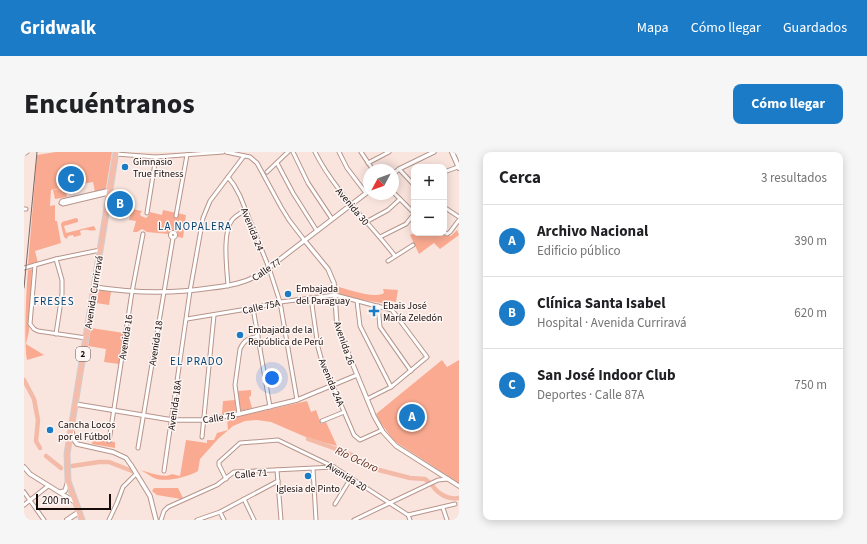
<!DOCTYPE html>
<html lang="es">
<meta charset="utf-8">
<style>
body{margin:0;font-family:"Source Sans 3",sans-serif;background:#f6f6f6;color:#202124}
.controls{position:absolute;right:12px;top:12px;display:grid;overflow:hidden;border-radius:8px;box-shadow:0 2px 10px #0003}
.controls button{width:36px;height:36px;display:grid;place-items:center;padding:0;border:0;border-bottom:1px solid #e0e0e0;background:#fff;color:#202124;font:20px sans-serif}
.compass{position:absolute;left:339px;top:12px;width:36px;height:36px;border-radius:50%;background:#fff;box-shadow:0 2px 10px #0003;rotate:229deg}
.scale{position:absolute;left:12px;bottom:10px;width:75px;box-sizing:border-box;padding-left:4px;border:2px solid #160b08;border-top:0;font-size:11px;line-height:14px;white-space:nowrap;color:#160b08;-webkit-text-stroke:3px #fdf6f4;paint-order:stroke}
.you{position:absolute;left:248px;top:226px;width:14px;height:14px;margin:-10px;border:3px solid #fff;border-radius:50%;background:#1a73e8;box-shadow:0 0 0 6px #1a73e833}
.badge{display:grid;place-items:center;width:26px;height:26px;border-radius:50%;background:#1b7bc7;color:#fff;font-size:13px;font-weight:700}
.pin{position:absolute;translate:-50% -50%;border:2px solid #fff;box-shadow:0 1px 4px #0006}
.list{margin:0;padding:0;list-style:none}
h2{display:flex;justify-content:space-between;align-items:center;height:52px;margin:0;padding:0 16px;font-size:17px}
h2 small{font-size:13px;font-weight:400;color:#757577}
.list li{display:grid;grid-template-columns:26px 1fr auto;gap:12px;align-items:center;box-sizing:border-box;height:72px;padding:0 16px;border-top:1px solid #e0e0e0}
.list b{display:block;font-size:15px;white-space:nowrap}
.list p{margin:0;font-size:13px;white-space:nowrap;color:#757577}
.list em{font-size:13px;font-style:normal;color:#757577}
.map{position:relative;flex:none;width:435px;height:368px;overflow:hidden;border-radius:8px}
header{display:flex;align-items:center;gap:24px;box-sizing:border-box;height:56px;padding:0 20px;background:#1b7bc7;color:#fff}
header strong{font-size:19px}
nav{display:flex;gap:22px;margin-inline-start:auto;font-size:14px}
.intro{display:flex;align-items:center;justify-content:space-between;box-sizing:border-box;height:96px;padding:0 24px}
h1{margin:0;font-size:28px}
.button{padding:10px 18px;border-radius:8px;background:#1b7bc7;color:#fff;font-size:14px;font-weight:700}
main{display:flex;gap:24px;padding:0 24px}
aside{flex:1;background:#fff;border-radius:8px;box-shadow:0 2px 10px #0003}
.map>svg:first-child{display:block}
.green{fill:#faaa91}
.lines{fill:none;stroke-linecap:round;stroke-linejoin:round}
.river{stroke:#f4baa8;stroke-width:4.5}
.minor-casing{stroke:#b6958b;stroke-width:5}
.tertiary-casing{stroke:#b6958b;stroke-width:5.5}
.secondary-casing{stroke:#b6958b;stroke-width:6}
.trunk-casing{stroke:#d0cece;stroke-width:7}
.minor{stroke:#fff;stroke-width:3}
.tertiary{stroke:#fff;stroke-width:3.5}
.secondary{stroke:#fff;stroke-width:4}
.trunk{stroke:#f6bcab;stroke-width:5}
.rail{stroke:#786864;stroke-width:1}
.poi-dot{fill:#1b7bc7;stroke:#fdf6f4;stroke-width:1.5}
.labels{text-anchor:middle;stroke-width:3;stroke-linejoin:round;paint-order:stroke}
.shield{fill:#fdf6f4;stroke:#5b524f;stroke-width:1}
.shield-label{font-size:9px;font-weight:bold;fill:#160b08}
.poi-label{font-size:10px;fill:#160b08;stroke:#fdf6f4;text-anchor:start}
.street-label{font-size:10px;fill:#160b08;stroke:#fdf6f4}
.neighbourhood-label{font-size:11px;letter-spacing:1px;fill:#044474;stroke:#fdf6f4}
.water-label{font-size:11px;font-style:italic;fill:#602613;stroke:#fdf6f4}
</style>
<header>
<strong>Gridwalk</strong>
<nav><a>Mapa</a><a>Cómo llegar</a><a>Guardados</a></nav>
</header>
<div class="intro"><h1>Encuéntranos</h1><a class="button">Cómo llegar</a></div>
<main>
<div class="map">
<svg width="435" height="368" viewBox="0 0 435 368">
<rect width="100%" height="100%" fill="#fae5de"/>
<g class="green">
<polygon points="32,0 88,0 82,36 79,38 71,40 69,30 27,38 26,54 31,53 31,69 33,69 37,91 11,99 14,111 4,113 13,3"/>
<polygon points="41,36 43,45 31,47 29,38"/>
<polygon points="108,57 118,59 116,62 117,64 122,66 125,63 126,60 138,63 139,58 162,63 159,86 154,85 154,81 150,78 146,80 144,82 123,80 118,77 113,80 109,80 112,69 105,68"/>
<path d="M52,66L54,67V70L40,74L42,81L70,74L72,78C65,80 64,76 56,79L57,83L50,85L49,83L44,84L43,87L40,85L37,73L38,70Z"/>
<path d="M433,78L435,83L416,97L410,91L395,102L386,83C393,80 402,80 408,84L410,81H419L427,84Z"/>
<path d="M8,117L5,179L2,192L20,203L3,208C0,192 2,138 4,118Z"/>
<path d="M315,135C326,138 350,147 360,141L359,137L374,138L372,150L367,149L364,152L333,147L313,143Z"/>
<polygon points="75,138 87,140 85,153 72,151"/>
<polygon points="67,176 100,181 95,212 80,210 82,197 64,194"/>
<polygon points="418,208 423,215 435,208 435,331 370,289 356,270 352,262"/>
<polygon points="227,238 227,244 225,245 228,256 217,259 213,239"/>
<polygon points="211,248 212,259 198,262 199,249"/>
<path d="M283,249L287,260L292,258L297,272L302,270L313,294L284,286L247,270L233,268L221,269L209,274L194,287L176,307L174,319C164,325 141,331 130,326C126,324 121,320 116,318C125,320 140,327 148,322L156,324L162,288L183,291V288H190L193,281L204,278L203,267Z"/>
<polygon points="69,287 91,290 91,296 68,292"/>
<polygon points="130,336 154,336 159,346 157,347 133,343 128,339"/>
</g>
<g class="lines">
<g class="river">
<polyline points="0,228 10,247 14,268 12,289 16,296"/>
<polyline points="284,287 321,300 328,303 338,312 351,317 386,326 401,327 406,331"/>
<polyline points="22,304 37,316"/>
<polyline points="48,314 75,310 85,310 108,319"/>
<path d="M408,333C414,342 424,348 435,346"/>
</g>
<g class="minor-casing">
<g id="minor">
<polyline points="202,0 226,5 233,11 257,55 265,68 281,89"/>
<polyline points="269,0 284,31 308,67"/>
<path d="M291,0C311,40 345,70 371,104"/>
<polyline points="315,0 323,16 342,41"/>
<polyline points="337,0 349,18"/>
<polyline points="0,2 3,0"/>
<polyline points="92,2 132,5 199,0"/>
<polyline points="253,11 269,41 293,79"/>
<polyline points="344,11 365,0"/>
<polyline points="375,17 390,33"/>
<polyline points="243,20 264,0"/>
<polyline points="420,20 434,15"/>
<polyline points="204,25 210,33 216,44 245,116 256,150 273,248"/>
<polyline points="369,40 390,61"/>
<polyline points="85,41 39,52 37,51 38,49 86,38"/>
<polyline points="420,55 435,65"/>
<polyline points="0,57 2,57"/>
<polyline points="123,61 132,5"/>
<polyline points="152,64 163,3"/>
<polyline points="342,70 364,58 376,47"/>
<polyline points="420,80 423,82 426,80 435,68"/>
<circle cx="149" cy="83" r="2.5"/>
<polyline points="356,85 382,72 390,62"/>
<polyline points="364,109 389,93"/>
<polyline points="11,113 6,172 10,177 14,179 62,186"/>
<polyline points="0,116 32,107 76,98"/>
<path d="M204,134C203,117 198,81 208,68C211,64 217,61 221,58"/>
<polyline points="287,146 294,195 297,206 330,283 336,288 358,278"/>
<polyline points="333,149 336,174 367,235"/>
<polyline points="354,154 356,175 387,219"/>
<polyline points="229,156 246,255"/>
<polyline points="163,167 229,156 256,150 311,143 368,158 403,205 367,235 343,247"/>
<polyline points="32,182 38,142 38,128 32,107"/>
<path d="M215,262L211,233L216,197C220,188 225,186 234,184"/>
<polyline points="298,269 320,260"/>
<polyline points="178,285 190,163"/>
<polyline points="85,289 108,140 119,82"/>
<polyline points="114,296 149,86"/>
<polyline points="289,317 292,368"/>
<polyline points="253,318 257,368"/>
<polyline points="140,319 166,139 179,66 186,49 220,4"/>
<polyline points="202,327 195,313 195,310 216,291 254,288 310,315 384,363 386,368"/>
<polyline points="0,340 20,368"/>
<polyline points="220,347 230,368"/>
<polyline points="311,352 327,326"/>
<polyline points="0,353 24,334"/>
<polyline points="419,356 423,368"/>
<polyline points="196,360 200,368"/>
<polyline points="384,363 431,352"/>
<polyline points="85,368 93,351 99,335 112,322"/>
<polyline points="137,368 140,359 144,355 193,333 210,320 310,315"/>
<polyline points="173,368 196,360 254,329"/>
<polyline points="330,368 414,328 424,327"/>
</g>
</g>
<g class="tertiary-casing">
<g id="tertiary">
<polyline points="369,22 375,17 410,0"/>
<polyline points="281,89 304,117 310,131 313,174 350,264 359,280 372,294 435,334"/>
<path d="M70,135C109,141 147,142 186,136C205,134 222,131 238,121L345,39"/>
<polyline points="51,252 148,268 179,268 215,262 273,248 333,223"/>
<polyline points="48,280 50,288 53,292 89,300 102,306 107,313 126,344 132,368"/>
<polyline points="0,315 6,322 51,350"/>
<polyline points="36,340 41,339 44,329"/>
</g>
</g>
<g class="secondary-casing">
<g id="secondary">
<polyline points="428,0 435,16"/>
<polyline points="43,368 55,360"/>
</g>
</g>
<g class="trunk-casing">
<polyline id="trunk" points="58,368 44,329 43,302 92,0"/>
</g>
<use href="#minor" class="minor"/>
<use href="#tertiary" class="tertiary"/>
<use href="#secondary" class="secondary"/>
<use href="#trunk" class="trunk"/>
<polyline class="rail" points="0,136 13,0"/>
</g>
<g class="poi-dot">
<circle cx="101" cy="15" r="4"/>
<circle cx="264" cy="142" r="4"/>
<path d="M348 153h4v4h4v4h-4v4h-4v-4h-4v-4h4z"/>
<circle cx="216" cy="183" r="4"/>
<circle cx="26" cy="278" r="4"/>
<circle cx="284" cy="324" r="4"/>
</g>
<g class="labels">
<rect class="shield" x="52" y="195" width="14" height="14" rx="3"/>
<g class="shield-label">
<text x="59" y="205">2</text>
</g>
<g class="poi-label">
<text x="109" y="13">Gimnasio<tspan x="109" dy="12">True Fitness</tspan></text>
<text x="272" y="140">Embajada<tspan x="272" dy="12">del Paraguay</tspan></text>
<text x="359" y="157">Ebais José<tspan x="359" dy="12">María Zeledón</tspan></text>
<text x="224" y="181">Embajada de la<tspan x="224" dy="12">República de Perú</tspan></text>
<text x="34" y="276">Cancha Locos<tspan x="34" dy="12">por el Fútbol</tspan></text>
<text x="284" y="340" text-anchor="middle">Iglesia de Pinto</text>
</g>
<g class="street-label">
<text transform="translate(329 54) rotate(50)" y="4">Avenida 30</text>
<text transform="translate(229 77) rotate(68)" y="4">Avenida 24</text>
<text transform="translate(242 117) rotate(-34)" y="4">Calle 77</text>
<text transform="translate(69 140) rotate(-81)" y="4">Avenida Curriravá</text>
<text transform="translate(237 154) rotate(-12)" y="4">Calle 75A</text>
<text transform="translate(101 185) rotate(-81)" y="4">Avenida 16</text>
<text transform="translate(131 191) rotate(-81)" y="4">Avenida 18</text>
<text transform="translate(321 191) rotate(71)" y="4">Avenida 26</text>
<text transform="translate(308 230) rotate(67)" y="4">Avenida 24A</text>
<text transform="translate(150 253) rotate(-82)" y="4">Avenida 18A</text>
<text transform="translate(195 265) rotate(-8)" y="4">Calle 75</text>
<text transform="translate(227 321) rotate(-5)" y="4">Calle 71</text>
<text transform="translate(323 324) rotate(32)" y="4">Avenida 20</text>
</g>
<g class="neighbourhood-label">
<text x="171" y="78">LA NOPALERA</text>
<text x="30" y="153">FRESES</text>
<text x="173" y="213">EL PRADO</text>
</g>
<g class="water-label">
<text transform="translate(333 307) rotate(25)" y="4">Río Ocloro</text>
</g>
</g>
</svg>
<div class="controls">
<button>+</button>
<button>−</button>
</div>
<svg class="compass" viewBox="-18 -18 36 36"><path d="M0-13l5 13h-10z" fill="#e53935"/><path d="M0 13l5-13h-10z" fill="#757577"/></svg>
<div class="scale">200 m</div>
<div class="you"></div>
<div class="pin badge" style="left:388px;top:265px">A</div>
<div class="pin badge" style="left:96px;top:52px">B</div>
<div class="pin badge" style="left:47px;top:27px">C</div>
</div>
<aside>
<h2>Cerca<small>3 resultados</small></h2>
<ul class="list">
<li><span class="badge">A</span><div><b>Archivo Nacional</b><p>Edificio público</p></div><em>390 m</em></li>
<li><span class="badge">B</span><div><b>Clínica Santa Isabel</b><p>Hospital · Avenida Curriravá</p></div><em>620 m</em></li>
<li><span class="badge">C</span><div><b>San José Indoor Club</b><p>Deportes · Calle 87A</p></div><em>750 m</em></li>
</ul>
</aside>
</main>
